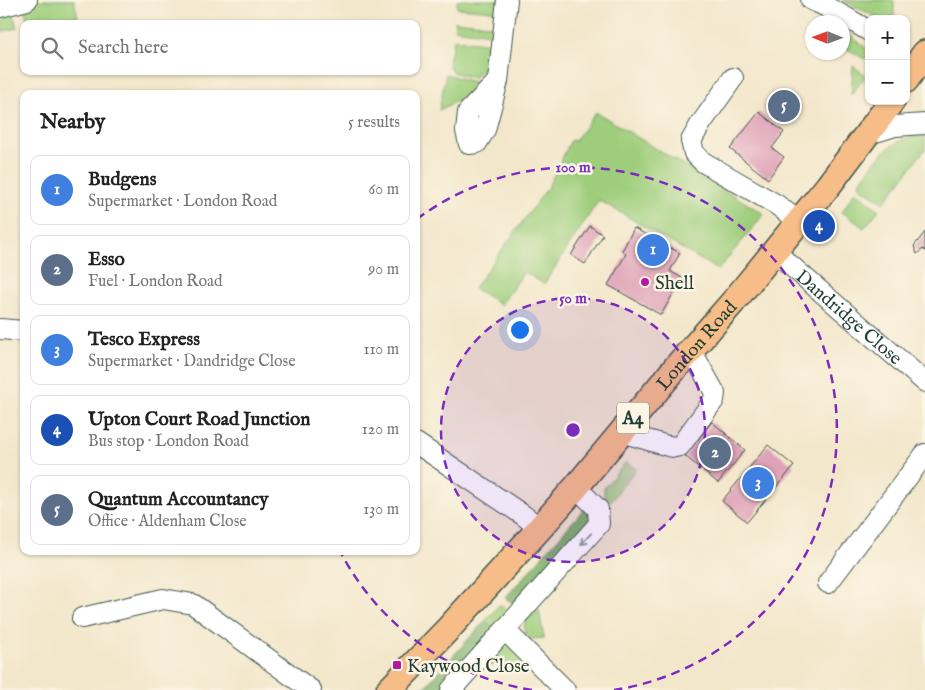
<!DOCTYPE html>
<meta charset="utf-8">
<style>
body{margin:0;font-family:"IM FELL English",serif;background:#f6f6f6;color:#222}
.controls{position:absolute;right:15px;top:15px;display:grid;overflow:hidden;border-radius:10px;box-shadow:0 1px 4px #0004}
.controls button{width:45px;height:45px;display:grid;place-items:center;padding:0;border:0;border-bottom:1px solid #e0e0e0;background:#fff;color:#222;font:25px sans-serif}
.compass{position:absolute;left:805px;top:15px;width:45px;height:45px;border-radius:50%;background:#fff;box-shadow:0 1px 4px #0004;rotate:271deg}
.you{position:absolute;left:519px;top:329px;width:18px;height:18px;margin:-12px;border:4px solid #fff;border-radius:50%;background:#1a73e8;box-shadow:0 0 0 8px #1a73e833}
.badge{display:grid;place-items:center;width:32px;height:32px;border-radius:50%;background:#111827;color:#fff;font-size:16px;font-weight:700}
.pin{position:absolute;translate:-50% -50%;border:2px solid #fff;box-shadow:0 1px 5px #0006}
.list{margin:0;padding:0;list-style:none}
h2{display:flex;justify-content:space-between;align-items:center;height:65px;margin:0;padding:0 20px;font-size:21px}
h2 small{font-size:16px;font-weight:400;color:#767676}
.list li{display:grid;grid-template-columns:32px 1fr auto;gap:15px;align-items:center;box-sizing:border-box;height:70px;margin:0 10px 10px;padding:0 10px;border:1px solid #e0e0e0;border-radius:10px}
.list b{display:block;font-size:19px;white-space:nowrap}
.list p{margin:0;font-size:16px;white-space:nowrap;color:#767676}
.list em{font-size:16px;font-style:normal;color:#767676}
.icon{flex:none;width:28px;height:28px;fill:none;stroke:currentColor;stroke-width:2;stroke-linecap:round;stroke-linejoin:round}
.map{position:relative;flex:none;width:925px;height:690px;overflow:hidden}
.search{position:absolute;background:#fff;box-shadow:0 1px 4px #0004;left:20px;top:20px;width:400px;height:55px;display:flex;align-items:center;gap:12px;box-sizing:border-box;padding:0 18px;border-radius:10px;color:#767676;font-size:19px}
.panel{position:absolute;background:#fff;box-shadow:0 1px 4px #0004;left:20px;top:90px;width:400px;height:465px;border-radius:10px}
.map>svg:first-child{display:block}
.green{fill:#9ece7c;stroke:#5e8658}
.forest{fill:#7eb16c;stroke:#4e7750}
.building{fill:#dfa2b8}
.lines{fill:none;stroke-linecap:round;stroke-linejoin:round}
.minor-casing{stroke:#3f564b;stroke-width:22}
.major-casing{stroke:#3f564b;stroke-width:28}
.minor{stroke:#fff;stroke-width:20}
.major{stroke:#f7bd88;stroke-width:25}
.oneway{stroke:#8f9e9a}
.ring{fill:none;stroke:#7b2cbf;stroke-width:2.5;stroke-dasharray:9 6}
.poi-dot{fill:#b5179e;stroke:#fcf5e5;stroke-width:2}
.labels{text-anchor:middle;stroke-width:5;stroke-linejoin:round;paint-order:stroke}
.shield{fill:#fcf5e5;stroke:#617469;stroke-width:1}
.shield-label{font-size:18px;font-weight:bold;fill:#1f3d34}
.poi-label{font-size:19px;fill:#1f3d34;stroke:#fcf5e5;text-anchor:start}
.street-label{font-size:19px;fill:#1f3d34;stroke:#fcf5e5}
.centre{fill:#7b2cbf;stroke:#fcf5e5;stroke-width:2.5}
.ring-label{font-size:15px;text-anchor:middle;font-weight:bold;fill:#7b2cbf;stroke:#fcf5e5;stroke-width:5;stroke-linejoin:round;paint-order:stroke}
</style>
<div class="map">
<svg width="925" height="690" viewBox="0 0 925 690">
<rect width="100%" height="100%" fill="#fcf5e5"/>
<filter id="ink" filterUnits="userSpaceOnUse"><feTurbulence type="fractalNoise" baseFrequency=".02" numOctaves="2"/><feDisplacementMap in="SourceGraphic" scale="10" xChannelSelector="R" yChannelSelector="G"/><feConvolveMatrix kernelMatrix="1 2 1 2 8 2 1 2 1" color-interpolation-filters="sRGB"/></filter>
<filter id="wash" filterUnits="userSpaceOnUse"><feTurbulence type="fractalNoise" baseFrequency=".0096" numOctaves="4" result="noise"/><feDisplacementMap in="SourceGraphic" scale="20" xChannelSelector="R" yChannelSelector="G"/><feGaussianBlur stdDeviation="1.12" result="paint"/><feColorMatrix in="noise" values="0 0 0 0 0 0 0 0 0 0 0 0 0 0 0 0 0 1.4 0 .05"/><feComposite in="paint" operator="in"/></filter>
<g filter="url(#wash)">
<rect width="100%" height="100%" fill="#f3e7cb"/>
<g class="green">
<polygon points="21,0 74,0 78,17 50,24 29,24"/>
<polygon points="457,0 501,0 501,7 495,11 457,8"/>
<polygon points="842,0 892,0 894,1 894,16 892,19 880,19"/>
<polygon points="10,3 17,28 0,32 0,6"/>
<polygon points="455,21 499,26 497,35 455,29"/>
<polygon points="843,29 869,51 869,55 864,59 843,46"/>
<polygon points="454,39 497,45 491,64 488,69 480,70 474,78 452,72 448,66"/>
<polygon points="853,66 864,74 864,78 851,95"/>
<polygon points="446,74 480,84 457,101 439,110"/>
<polygon points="596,112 764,214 718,270 599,200 544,284 524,272 501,305 474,288 548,187 571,140 575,141"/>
<path d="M915,136H925V149L884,203L860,187L859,183C870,168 880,152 896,143C902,139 909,138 915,136Z"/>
<polygon points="855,191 879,210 864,228 842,212"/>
<polygon points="626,462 636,469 610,502 604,495 604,488"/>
<polygon points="500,604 509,612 495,629 485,621"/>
<polygon points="539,610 544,638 531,639 525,633 524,624 527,619"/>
<polygon points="514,646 533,668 486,664 499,652 501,647"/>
</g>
<g class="forest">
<polygon points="584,509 590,515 587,526 516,605 505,598"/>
<polygon points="485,621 495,629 439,690 422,690"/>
</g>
<g id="blocks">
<g class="building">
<polygon points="775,92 801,108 793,121 767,104"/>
<polygon points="759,112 784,132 772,148 784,157 768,179 730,149"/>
<polygon points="590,226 603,235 585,264 571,255"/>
<polygon points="634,228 680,253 670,271 682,278 661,315 608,285 626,254 622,251"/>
<polygon points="925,232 925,251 923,249 917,254 914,246"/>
<polygon points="712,422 745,450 718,483 685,456"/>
<polygon points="768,445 794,466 747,522 722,501"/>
</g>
</g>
</g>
<g filter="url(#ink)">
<use href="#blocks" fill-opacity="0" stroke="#3f564b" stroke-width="1"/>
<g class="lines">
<g class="minor-casing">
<g id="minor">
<path d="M811,0C832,8 850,20 869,31"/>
<polyline points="0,7 27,0"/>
<polyline points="733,78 700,125 691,141 694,153 703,162 777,205 798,221"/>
<polyline points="498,81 468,112 466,131 469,144 477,143 485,130 498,81 507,0"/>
<polyline points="866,135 895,126 925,124"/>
<path id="s1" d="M774,251L925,382"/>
<polyline points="0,329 24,331"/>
<polyline points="621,432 668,446 675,447 680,446 714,400 715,393 691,350"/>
<polyline points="416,443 523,515 540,528"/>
<polyline points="828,583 925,454"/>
<polyline points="82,618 163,599 193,604 311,690"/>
<polyline points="505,630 565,690"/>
<polyline points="451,690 599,524 598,509 576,487"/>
</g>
</g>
<g class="major-casing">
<g id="major">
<polyline points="906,80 925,53"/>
<path id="s2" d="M389,690L449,628L540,528L576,487L677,366L733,302L828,186L892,101"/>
</g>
</g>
<use href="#minor" class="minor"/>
<use href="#major" class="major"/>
</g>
<defs><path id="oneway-shaft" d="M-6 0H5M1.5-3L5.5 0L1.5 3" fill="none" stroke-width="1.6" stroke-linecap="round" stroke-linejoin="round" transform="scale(1.25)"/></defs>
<use class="oneway" href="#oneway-shaft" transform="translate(586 539) rotate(132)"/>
</g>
<circle cx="573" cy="430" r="132" fill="#7b2cbf" fill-opacity=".12"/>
<g class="ring">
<circle cx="573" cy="430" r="132"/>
<path d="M532 690A263 263 0 0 1 340 551M417 219A263 263 0 1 1 614 690"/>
</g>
<g class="poi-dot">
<circle cx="645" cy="282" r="5"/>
<rect x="392" y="660" width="10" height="10" rx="2.5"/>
</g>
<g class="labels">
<rect class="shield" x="617" y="402.5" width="32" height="31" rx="4"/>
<g class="shield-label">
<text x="633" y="424">A4</text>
</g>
<g class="poi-label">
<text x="655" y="289">Shell</text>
<text x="407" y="672">Kaywood Close</text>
</g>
<g class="street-label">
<text dy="7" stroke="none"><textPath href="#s1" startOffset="100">Dandridge Close</textPath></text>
<text dy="7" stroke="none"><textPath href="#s2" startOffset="462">London Road</textPath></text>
</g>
</g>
<circle cx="573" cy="430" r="8" class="centre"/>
<g class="ring-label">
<text x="573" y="172">100 m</text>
<text x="573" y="303">50 m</text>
</g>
</svg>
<div class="controls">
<button>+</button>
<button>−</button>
</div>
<svg class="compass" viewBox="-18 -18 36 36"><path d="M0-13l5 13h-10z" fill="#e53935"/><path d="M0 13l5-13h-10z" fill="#767676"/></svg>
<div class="you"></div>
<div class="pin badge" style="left:653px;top:250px;background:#3f7fe0">1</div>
<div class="pin badge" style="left:715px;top:453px;background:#5c6f8a">2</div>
<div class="pin badge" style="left:758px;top:483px;background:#3f7fe0">3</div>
<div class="pin badge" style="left:819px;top:226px;background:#1a4fb4">4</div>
<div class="pin badge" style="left:784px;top:106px;background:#5c6f8a">5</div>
<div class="search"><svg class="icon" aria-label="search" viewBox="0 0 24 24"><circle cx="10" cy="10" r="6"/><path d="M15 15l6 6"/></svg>Search here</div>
<section class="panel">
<h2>Nearby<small>5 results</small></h2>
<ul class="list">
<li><span class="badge" style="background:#3f7fe0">1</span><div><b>Budgens</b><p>Supermarket · London Road</p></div><em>60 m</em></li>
<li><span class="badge" style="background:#5c6f8a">2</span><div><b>Esso</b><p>Fuel · London Road</p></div><em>90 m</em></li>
<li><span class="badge" style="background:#3f7fe0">3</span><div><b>Tesco Express</b><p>Supermarket · Dandridge Close</p></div><em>110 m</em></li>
<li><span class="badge" style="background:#1a4fb4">4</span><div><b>Upton Court Road Junction</b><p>Bus stop · London Road</p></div><em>120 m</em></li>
<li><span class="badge" style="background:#5c6f8a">5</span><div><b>Quantum Accountancy</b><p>Office · Aldenham Close</p></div><em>130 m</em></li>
</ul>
</section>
</div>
